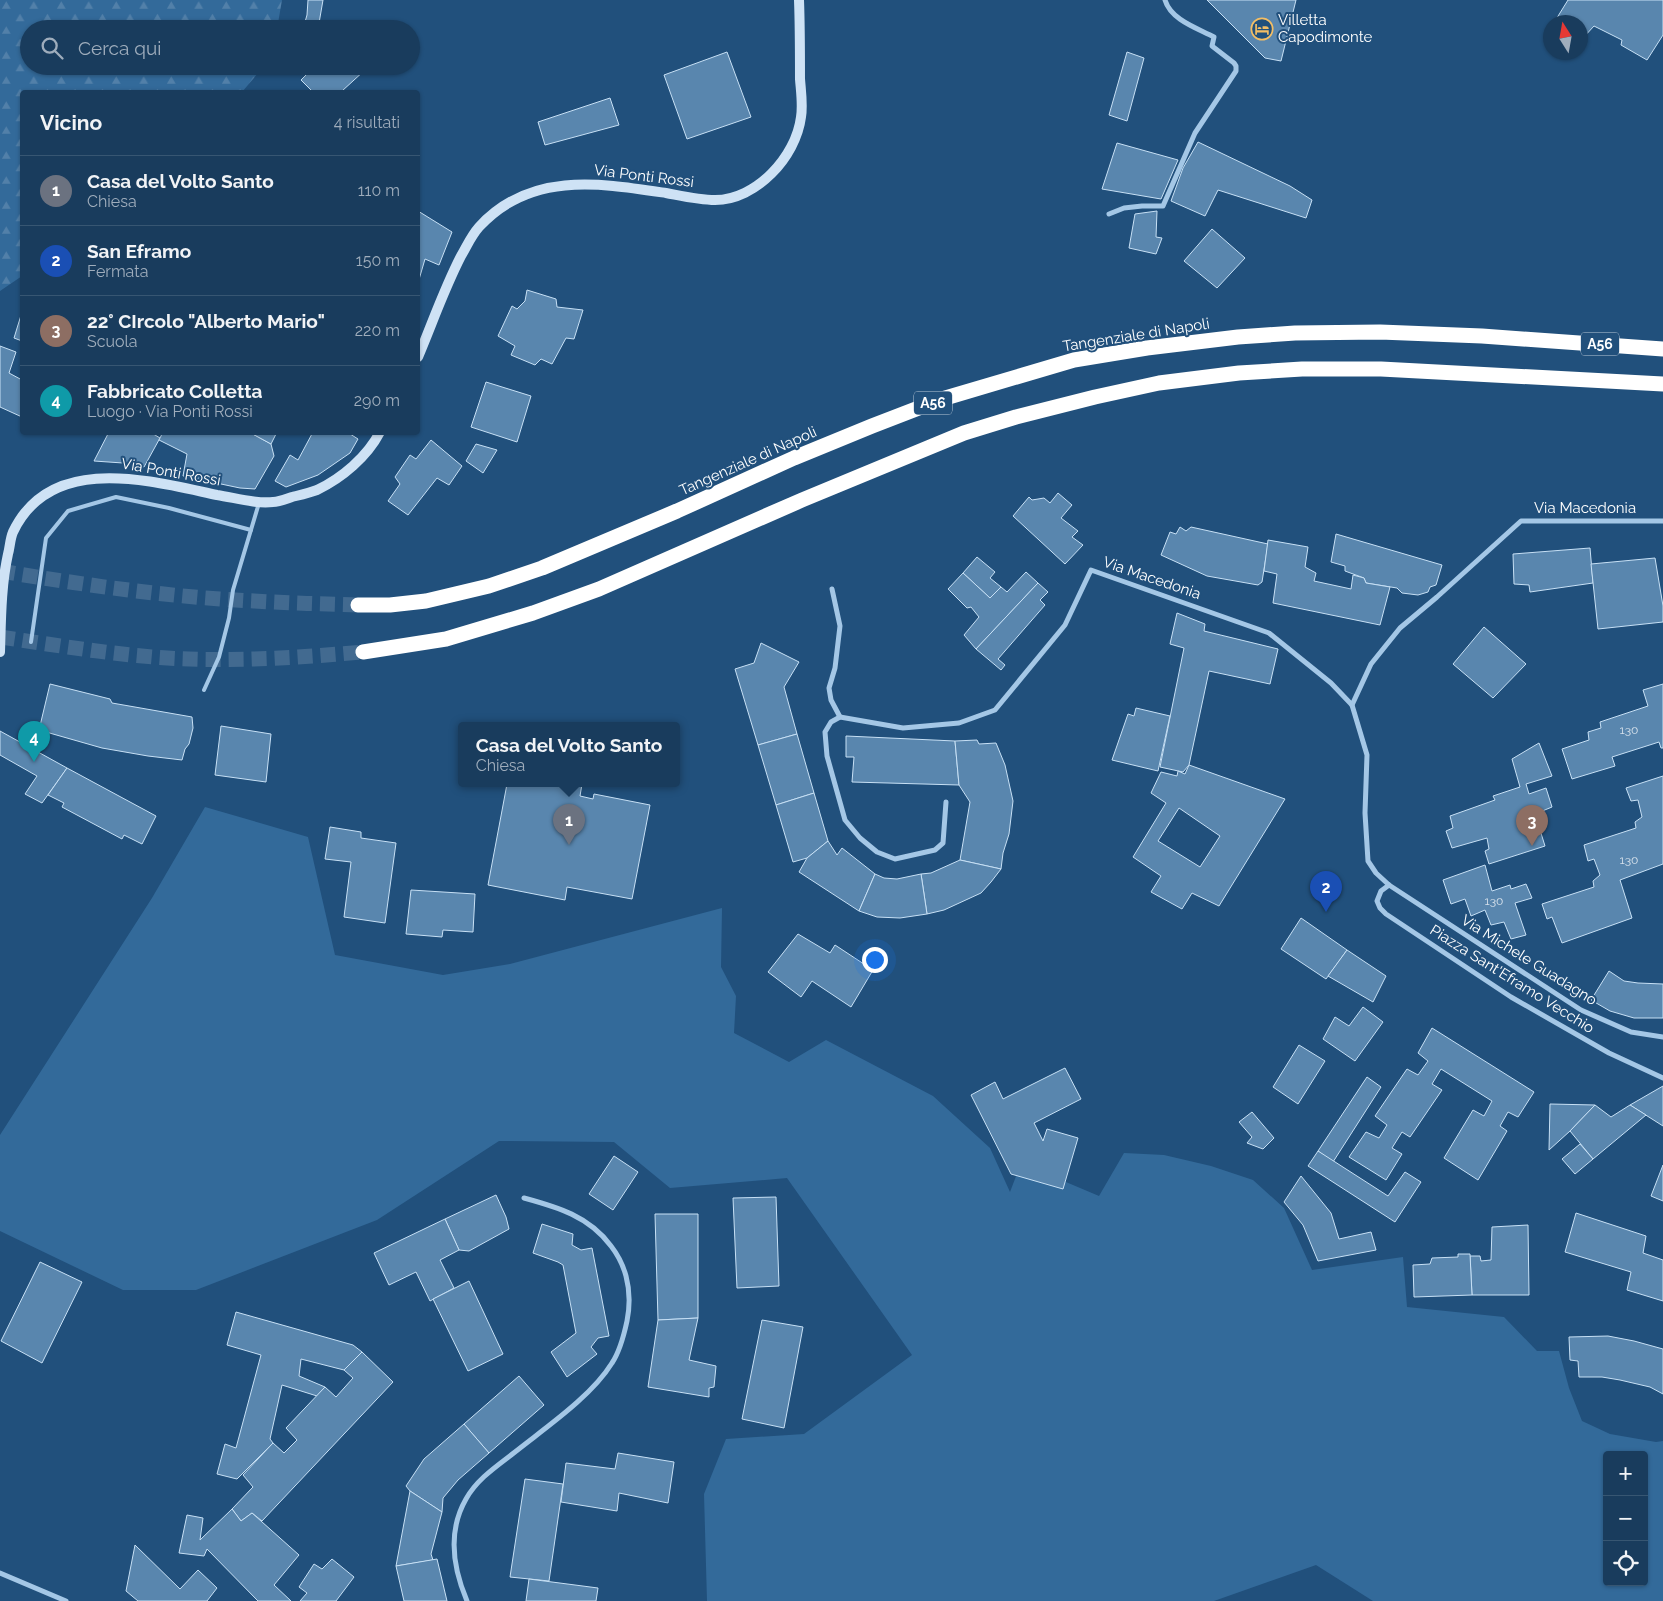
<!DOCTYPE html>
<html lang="it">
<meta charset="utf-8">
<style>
body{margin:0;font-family:Raleway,sans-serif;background:#264766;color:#f1f3f6}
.controls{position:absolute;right:15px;bottom:15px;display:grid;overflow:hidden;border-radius:5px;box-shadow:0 1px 4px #0004}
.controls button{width:45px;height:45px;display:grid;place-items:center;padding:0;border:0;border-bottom:1px solid #375672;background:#193c5d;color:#f1f3f6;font:25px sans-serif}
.compass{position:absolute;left:1543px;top:15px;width:45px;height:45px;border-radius:50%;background:#193c5d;box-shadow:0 1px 4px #0004;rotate:349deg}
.you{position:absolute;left:874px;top:959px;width:18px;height:18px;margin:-12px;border:4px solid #fff;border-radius:50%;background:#1a73e8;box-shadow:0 0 0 8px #1a73e833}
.badge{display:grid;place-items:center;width:32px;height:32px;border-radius:50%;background:#90b9f0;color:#fff;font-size:16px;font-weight:700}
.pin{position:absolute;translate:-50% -41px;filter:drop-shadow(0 1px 2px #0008)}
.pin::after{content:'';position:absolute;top:26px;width:18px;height:15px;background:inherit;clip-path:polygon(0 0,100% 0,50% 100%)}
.popup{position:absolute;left:458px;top:722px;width:222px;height:65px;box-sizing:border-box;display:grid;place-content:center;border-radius:5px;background:#193c5d;filter:drop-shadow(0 1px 4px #0005);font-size:16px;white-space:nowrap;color:#9fadbc}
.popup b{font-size:19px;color:#f1f3f6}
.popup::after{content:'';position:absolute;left:50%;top:100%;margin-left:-10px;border:10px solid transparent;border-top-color:#193c5d}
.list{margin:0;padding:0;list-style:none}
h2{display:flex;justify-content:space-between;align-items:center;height:65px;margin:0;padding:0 20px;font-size:21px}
h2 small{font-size:16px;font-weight:400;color:#9fadbc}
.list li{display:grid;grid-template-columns:32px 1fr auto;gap:15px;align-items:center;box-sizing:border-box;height:70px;padding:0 20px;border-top:1px solid #375672}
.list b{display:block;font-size:19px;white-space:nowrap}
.list p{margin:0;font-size:16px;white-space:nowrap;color:#9fadbc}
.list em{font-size:16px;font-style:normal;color:#9fadbc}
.icon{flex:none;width:28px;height:28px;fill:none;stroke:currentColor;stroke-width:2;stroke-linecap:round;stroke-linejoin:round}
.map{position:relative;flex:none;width:1663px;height:1601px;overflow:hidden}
.search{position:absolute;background:#193c5d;box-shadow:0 1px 4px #0004;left:20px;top:20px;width:400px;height:55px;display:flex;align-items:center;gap:12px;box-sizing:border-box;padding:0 18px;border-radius:28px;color:#9fadbc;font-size:19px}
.panel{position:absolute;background:#193c5d;box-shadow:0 1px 4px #0004;left:20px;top:90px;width:400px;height:345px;border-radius:5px}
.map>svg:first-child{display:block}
.forest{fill:url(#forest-firs)}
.park{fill:#336a9a;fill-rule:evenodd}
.building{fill:#5986ae;stroke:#c7e0f5;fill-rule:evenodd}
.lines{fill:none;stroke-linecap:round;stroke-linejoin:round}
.highway-tunnel{stroke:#426a90;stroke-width:15;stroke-dasharray:15 8;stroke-linecap:butt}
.lane{stroke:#a4c7e6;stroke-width:4}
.street{stroke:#a4c7e6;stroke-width:5}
.secondary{stroke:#cee2f5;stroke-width:10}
.highway{stroke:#fff;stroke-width:15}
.labels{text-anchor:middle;stroke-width:4;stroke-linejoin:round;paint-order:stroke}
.number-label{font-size:12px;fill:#d6e1eb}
.shield{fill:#21507c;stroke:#bccad8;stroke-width:1}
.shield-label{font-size:14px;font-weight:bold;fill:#fff}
.poi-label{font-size:15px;fill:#fff;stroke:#21507c;text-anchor:start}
.street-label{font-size:15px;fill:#fff;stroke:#21507c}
</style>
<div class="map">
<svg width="1663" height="1601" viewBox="0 0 1663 1601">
<defs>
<pattern id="forest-firs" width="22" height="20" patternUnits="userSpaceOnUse" patternTransform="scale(1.25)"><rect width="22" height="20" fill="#336a9a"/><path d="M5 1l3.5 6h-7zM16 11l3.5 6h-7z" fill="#5280a9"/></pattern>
</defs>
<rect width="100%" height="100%" fill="#21507c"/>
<polygon class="forest" points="0,0 282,0 277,29 29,29 29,66 264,66 242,92 22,92 22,276 0,291"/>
<path class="park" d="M205,807L308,837L335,955L443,975L510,964L722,908L721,967L736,996L734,1033L789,1062L826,1040L933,1096L990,1148L1010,1192L1021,1163L1099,1196L1124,1153L1164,1155L1211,1166L1253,1180L1284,1208L1312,1270L1403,1257L1407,1307L1504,1317L1537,1351H1559L1569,1388L1582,1421L1610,1434L1656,1442L1663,1441V1601H1373L1316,1565L1214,1601H707L704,1494L726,1439L804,1434L912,1355L787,1178L670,1188L614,1142L499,1141L377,1220L196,1290H123L0,1231V1135L152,898ZM1607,1455H1644V1582H1607Z"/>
<g class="building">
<polygon points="308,0 323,0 318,29 303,29 307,15"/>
<polygon points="1207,0 1296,0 1281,61 1265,58"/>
<polygon points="1568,0 1663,0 1663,35 1647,60 1621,45 1622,40 1594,26 1583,38 1580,36 1580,22 1555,21"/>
<polygon points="727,52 751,117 687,139 664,75"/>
<polygon points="1127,52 1144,58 1127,121 1109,115"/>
<polygon points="315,66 360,66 365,70 342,91 343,92 313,92 301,80"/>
<polygon points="610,98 619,125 545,145 538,122"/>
<polygon points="1198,142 1290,186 1312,200 1306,218 1218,190 1205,216 1171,201 1183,168"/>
<polygon points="1117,143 1178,160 1161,199 1102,189"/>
<polygon points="418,211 452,232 439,265 425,259 418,283"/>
<polygon points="1157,211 1156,237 1162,238 1156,254 1129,248 1135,214"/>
<polygon points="1212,229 1245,258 1217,288 1184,261"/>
<polygon points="527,290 556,299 557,307 583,310 574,339 566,338 552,364 541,359 535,365 511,355 515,346 498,336 512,306 517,309 525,301"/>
<polygon points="22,312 22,341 14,338"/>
<polygon points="0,346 16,352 9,373 22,380 22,417 0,407"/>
<polygon points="486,382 531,396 517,442 471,427"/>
<polygon points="109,432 150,432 160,438 144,467 123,463 94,461"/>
<polygon points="163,432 249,432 271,444 274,456 255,489 240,488 183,476 187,454 159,440"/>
<polygon points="249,432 277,432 271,444"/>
<polygon points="313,432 347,432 358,439 350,453 318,475 286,487 275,481 290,455 298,460"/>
<polygon points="431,440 462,466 449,485 437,478 408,515 388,501 400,484 395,477 410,455 416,459"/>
<polygon points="476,444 497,450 483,473 466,461"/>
<polygon points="1058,493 1072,505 1061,518 1078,531 1072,537 1083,545 1065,564 1013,516 1029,497 1032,500 1044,498 1050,503"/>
<polygon points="1180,527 1186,531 1191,527 1268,544 1262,582 1258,585 1207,576 1161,555 1170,532 1176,534"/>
<polygon points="1336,534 1442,565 1436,585 1430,587 1428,592 1418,595 1402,593 1397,588 1366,583 1364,578 1345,571 1345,566 1331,562"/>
<polygon points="1268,540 1308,547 1305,567 1316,573 1314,581 1351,589 1353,575 1364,578 1366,583 1390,587 1380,625 1273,603 1277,574 1264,571"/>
<polygon points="1590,548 1593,583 1530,592 1529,585 1514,584 1513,554"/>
<polygon points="977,557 995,572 990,578 1001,587 990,598 963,573"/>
<polygon points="1655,558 1663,606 1663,622 1598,629 1591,564"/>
<polygon points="1026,572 1038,583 976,649 964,635 979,617 971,607 967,608 948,589 963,573 990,598 1001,587 1007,592"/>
<polygon points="1038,583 1048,592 1040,600 1045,605 998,659 1005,665 1001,670 976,649"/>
<polygon points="1177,613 1205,624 1204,631 1278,649 1270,684 1209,671 1189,765 1183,772 1160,767 1184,648 1170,644"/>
<polygon points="1484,627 1526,664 1493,698 1453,664"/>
<polygon points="761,643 799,662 784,687 797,734 758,745 735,669 754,663"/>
<polygon points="50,684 110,699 112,703 192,717 193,728 189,744 185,749 182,760 148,756 102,748 39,730"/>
<polygon points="1663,684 1663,748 1661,748 1659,742 1612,757 1615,766 1572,779 1562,749 1589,740 1588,732 1601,728 1600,722 1648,706 1643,690"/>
<polygon points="1136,708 1170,716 1158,771 1112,760 1128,714 1134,716"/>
<polygon points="221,726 271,734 266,782 215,775"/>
<polygon points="0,731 67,768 42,803 25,794 37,776 0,755"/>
<polygon points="797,734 814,793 776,805 758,745"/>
<polygon points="846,736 955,741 959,785 852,782 854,757 846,757"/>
<polygon points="977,740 979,744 996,743 1005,765 1013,801 1009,834 1003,853 1001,869 960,860 970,802 959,785 955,741"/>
<polygon points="1539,743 1552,776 1526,784 1529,794 1546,788 1552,807 1535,814 1545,846 1489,864 1485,851 1489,849 1487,838 1452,848 1446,831 1453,828 1450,816 1495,800 1493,796 1520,787 1512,759"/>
<path d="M1189,765L1285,799L1219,906L1192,893L1182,909L1151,892L1161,876L1133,857L1166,803L1151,793L1161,772L1177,776L1178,771L1185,774ZM1179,808L1220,836L1200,867L1158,841Z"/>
<polygon points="67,768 156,816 142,844 124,835 122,839 62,807 64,803 48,795"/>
<polygon points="1663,776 1663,864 1620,880 1632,918 1562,943 1552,917 1547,919 1542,904 1594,887 1593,881 1600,875 1594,859 1588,861 1584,845 1636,828 1635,822 1642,817 1638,800 1631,801 1626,788"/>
<polygon points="507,784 582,784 580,796 593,799 594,794 650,805 632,899 567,887 565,900 488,885"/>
<polygon points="814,793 828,841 807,858 793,862 776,805"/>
<polygon points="330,827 361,832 361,838 396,843 385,923 344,917 351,862 325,859"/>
<polygon points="828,841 837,855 842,848 875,874 859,911 799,872 807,858"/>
<polygon points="960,860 1001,869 991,882 981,893 944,910 927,914 921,874 931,873"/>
<polygon points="1485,865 1492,891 1510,885 1511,889 1526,884 1532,898 1515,903 1526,935 1511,939 1504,922 1491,925 1485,910 1471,916 1465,899 1451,904 1443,880"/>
<polygon points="875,874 884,878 897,879 921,874 927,914 900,918 877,917 859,911"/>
<polygon points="411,890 475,894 473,932 443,930 442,937 406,934"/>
<polygon points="1301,918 1347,950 1326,979 1281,949"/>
<polygon points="798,934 830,953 835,945 873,970 851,1007 812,981 801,997 768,972"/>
<polygon points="1347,950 1386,976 1373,1002 1328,976"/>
<polygon points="1609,971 1624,981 1638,983 1663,984 1663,1018 1634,1018 1610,1011 1591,1000"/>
<polygon points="1363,1007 1383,1022 1355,1061 1323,1039 1335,1017 1349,1026"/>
<polygon points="1432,1028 1534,1092 1518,1117 1508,1112 1500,1126 1507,1131 1478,1180 1444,1158 1473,1110 1484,1116 1492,1101 1441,1069 1432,1084 1442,1090 1410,1137 1402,1132 1392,1148 1402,1154 1386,1180 1349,1157 1366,1132 1379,1138 1387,1125 1375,1116 1407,1069 1418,1075 1428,1061 1418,1053"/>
<polygon points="1299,1045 1325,1061 1298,1104 1273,1087"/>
<polygon points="1065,1068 1081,1099 1034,1123 1043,1141 1047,1129 1078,1138 1063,1189 1011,1174 971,1095 995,1082 1003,1099"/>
<polygon points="1367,1077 1381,1087 1333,1162 1318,1151"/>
<polygon points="1663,1086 1663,1126 1630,1105"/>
<polygon points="1550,1104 1595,1105 1570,1131 1549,1150"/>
<polygon points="1595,1105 1611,1117 1630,1105 1646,1115 1593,1159 1570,1131"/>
<polygon points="1252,1112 1274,1138 1263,1149 1247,1143 1252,1137 1239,1122"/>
<polygon points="1580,1144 1593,1159 1575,1174 1562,1159"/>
<polygon points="1318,1151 1388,1196 1405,1172 1421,1182 1395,1222 1308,1166"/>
<polygon points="614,1156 638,1172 613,1210 589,1194"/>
<polygon points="1663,1165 1663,1201 1651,1196"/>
<polygon points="1301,1176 1331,1213 1339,1239 1371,1232 1376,1250 1318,1261 1303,1225 1284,1202"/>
<polygon points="496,1195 506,1217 509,1229 469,1251 459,1250 445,1219"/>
<polygon points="776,1197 779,1286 737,1288 733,1198"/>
<polygon points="1576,1213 1646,1236 1643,1253 1663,1260 1663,1301 1627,1290 1631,1272 1565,1252"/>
<polygon points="655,1214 698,1214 698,1318 658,1320"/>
<polygon points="445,1219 459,1250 440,1260 454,1288 430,1301 416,1272 389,1285 374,1253"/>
<polygon points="542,1224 573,1234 572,1245 581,1250 592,1248 609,1336 598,1338 591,1347 597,1354 567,1377 551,1352 576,1333 563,1265 558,1262 533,1253"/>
<polygon points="1528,1225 1529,1295 1472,1295 1470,1256 1480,1256 1481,1261 1491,1260 1492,1227"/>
<polygon points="1458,1254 1470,1254 1472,1295 1414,1297 1413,1265 1430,1264 1432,1258 1458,1257"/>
<polygon points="40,1262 82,1282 42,1363 1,1341"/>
<polygon points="469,1281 503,1354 468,1371 433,1299"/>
<polygon points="236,1312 353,1345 362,1352 344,1370 301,1359 299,1376 325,1387 317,1396 282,1385 270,1439 273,1443 237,1479 217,1474 225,1444 236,1448 261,1355 227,1345"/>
<polygon points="698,1318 689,1360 716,1366 714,1387 709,1388 709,1397 648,1387 658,1320"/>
<polygon points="762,1320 803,1327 784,1428 742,1419"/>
<polygon points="1608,1336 1634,1341 1663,1349 1663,1394 1650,1387 1620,1380 1602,1377 1579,1377 1578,1361 1570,1360 1569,1337"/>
<polygon points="362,1352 393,1382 262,1521 252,1513 241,1521 232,1509 253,1487 243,1475 273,1443 284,1453 297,1440 286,1428 325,1387 336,1397 353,1378 344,1370"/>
<polygon points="519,1376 544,1405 489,1453 464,1424"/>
<polygon points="464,1424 489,1453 458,1480 443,1498 442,1512 410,1491 406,1486 424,1459"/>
<polygon points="618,1453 674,1462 668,1503 619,1493 617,1511 561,1502 566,1463 615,1469"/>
<polygon points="525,1479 563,1484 549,1581 510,1577"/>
<polygon points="410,1491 442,1512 431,1554 433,1560 396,1566"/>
<polygon points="232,1509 241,1521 252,1513 299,1555 274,1585 291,1601 258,1601 207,1549 204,1556 179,1553 187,1515 203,1518 200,1540"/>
<polygon points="135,1545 180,1589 198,1570 217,1588 207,1601 138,1601 126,1591"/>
<polygon points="332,1559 354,1577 336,1601 300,1601 307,1593 299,1587 314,1564 322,1569"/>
<polygon points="437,1559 447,1601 404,1601 396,1566"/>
<polygon points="529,1579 598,1588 596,1601 526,1601"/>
</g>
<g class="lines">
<g class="highway-tunnel">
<path d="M0,571C84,585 169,597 254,601C289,603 323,604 358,605"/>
<path d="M0,637C62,646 126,657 189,659C247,661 305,657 363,652"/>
</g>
<g class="lane">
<polyline points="31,642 46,538 68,511 116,497 169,508 251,530"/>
<polyline points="204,690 219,657 229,618 233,590 259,503"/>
</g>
<g class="street">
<path d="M1109,214L1124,208L1142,206H1163L1195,133L1236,71V66L1234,63L1212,46L1214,37C1197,28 1171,20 1165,0"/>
<polyline points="832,589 840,626 835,668 829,688 831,700 840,717"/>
<polyline points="1352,705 1371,664 1400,628 1437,597 1521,521 1663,521"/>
<polyline points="946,802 943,843 935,850 895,859 877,852 860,838 845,820 827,756 825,732 831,722 840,717 903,728 959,723 995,710 1065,625 1091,570 1269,633 1331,683 1352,705 1367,755 1365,813 1368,861 1376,873 1389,885 1581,1010 1631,1032 1663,1037"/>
<polyline points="1389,885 1381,891 1377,901 1380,908 1386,914 1511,997 1609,1053 1663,1078"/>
<polyline points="0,1573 66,1601"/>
<path d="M467,1601C453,1568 447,1532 466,1499C477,1479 497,1466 515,1452C545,1428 591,1397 612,1363C620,1351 624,1335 627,1321C630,1306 630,1291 626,1276C623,1265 618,1255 611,1246C589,1216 557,1207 524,1198"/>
</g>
<g class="secondary">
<path d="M418,357C432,324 444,289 461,256C467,246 471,236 479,227C530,171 600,183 666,193C682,196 699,200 715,200C756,200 796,157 801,117C803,105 801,92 800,79C800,53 800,26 799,0"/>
<path d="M0,652C1,619 1,586 8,554C10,547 10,539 13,532C51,452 151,481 217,495C236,498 255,504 273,502C279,502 286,499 292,497C300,495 309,493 317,490C342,478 367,457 380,432"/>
</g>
<g class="highway">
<polyline points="358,605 390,605 426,601 489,586 542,568 677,511 794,458 872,426 942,399 1074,360 1147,348 1238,337 1295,333 1380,332 1482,336 1663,349"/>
<polyline points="363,652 446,639 533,613 599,589 802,500 964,433 1016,417 1095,397 1159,383 1239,373 1302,369 1381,369 1663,384"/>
</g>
</g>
<defs>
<g id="hotel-ring" transform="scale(1.125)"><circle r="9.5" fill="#21507c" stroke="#f3be65" stroke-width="1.5"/><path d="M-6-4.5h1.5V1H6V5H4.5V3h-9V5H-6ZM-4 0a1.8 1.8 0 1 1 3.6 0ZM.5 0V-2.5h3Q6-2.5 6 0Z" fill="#f3be65"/></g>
</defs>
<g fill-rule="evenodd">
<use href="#hotel-ring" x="1262" y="29"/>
</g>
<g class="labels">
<g class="number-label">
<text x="1629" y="734">130</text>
<text x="1629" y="864">130</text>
<text x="1494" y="905">130</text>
</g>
<g class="shield">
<rect x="1581" y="332.5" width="38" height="23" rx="4"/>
<rect x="914" y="391.5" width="38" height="23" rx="4"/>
</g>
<g class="shield-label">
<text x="1600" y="349">A56</text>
<text x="933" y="408">A56</text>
</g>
<g class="poi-label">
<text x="1278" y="25">Villetta<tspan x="1278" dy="17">Capodimonte</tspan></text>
</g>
<g class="street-label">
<text transform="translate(644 176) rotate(7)" y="5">Via Ponti Rossi</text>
<text transform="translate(1136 335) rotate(-9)" y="5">Tangenziale di Napoli</text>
<text transform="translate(748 461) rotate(-24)" y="5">Tangenziale di Napoli</text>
<text transform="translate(171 472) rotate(10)" y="5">Via Ponti Rossi</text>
<text x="1585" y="513">Via Macedonia</text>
<text transform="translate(1152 578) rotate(19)" y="5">Via Macedonia</text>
<text transform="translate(1529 960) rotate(32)" y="5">Via Michele Guadagno</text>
<text transform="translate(1512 979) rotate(32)" y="5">Piazza Sant'Eframo Vecchio</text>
</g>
</g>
</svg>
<div class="controls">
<button>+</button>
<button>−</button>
<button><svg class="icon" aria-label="locate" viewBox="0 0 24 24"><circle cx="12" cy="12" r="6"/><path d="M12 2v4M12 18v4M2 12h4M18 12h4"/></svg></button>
</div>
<svg class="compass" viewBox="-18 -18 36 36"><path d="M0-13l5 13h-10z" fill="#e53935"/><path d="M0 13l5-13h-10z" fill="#9fadbc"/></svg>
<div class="you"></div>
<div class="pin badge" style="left:569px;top:845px;background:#6b7280">1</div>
<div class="popup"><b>Casa del Volto Santo</b>Chiesa</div>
<div class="pin badge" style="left:1326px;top:912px;background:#1a4fb4">2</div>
<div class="pin badge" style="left:1532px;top:846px;background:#8d6e63">3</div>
<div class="pin badge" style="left:34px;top:762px;background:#0f9aa8">4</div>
<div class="search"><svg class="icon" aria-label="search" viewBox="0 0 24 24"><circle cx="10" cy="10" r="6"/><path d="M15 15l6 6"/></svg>Cerca qui</div>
<section class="panel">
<h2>Vicino<small>4 risultati</small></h2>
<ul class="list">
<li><span class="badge" style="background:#6b7280">1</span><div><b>Casa del Volto Santo</b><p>Chiesa</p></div><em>110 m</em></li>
<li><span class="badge" style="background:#1a4fb4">2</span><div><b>San Eframo</b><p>Fermata</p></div><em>150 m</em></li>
<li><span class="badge" style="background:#8d6e63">3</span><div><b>22° CIrcolo &quot;Alberto Mario&quot;</b><p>Scuola</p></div><em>220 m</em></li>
<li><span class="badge" style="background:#0f9aa8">4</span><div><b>Fabbricato Colletta</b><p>Luogo · Via Ponti Rossi</p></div><em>290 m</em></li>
</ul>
</section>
</div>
